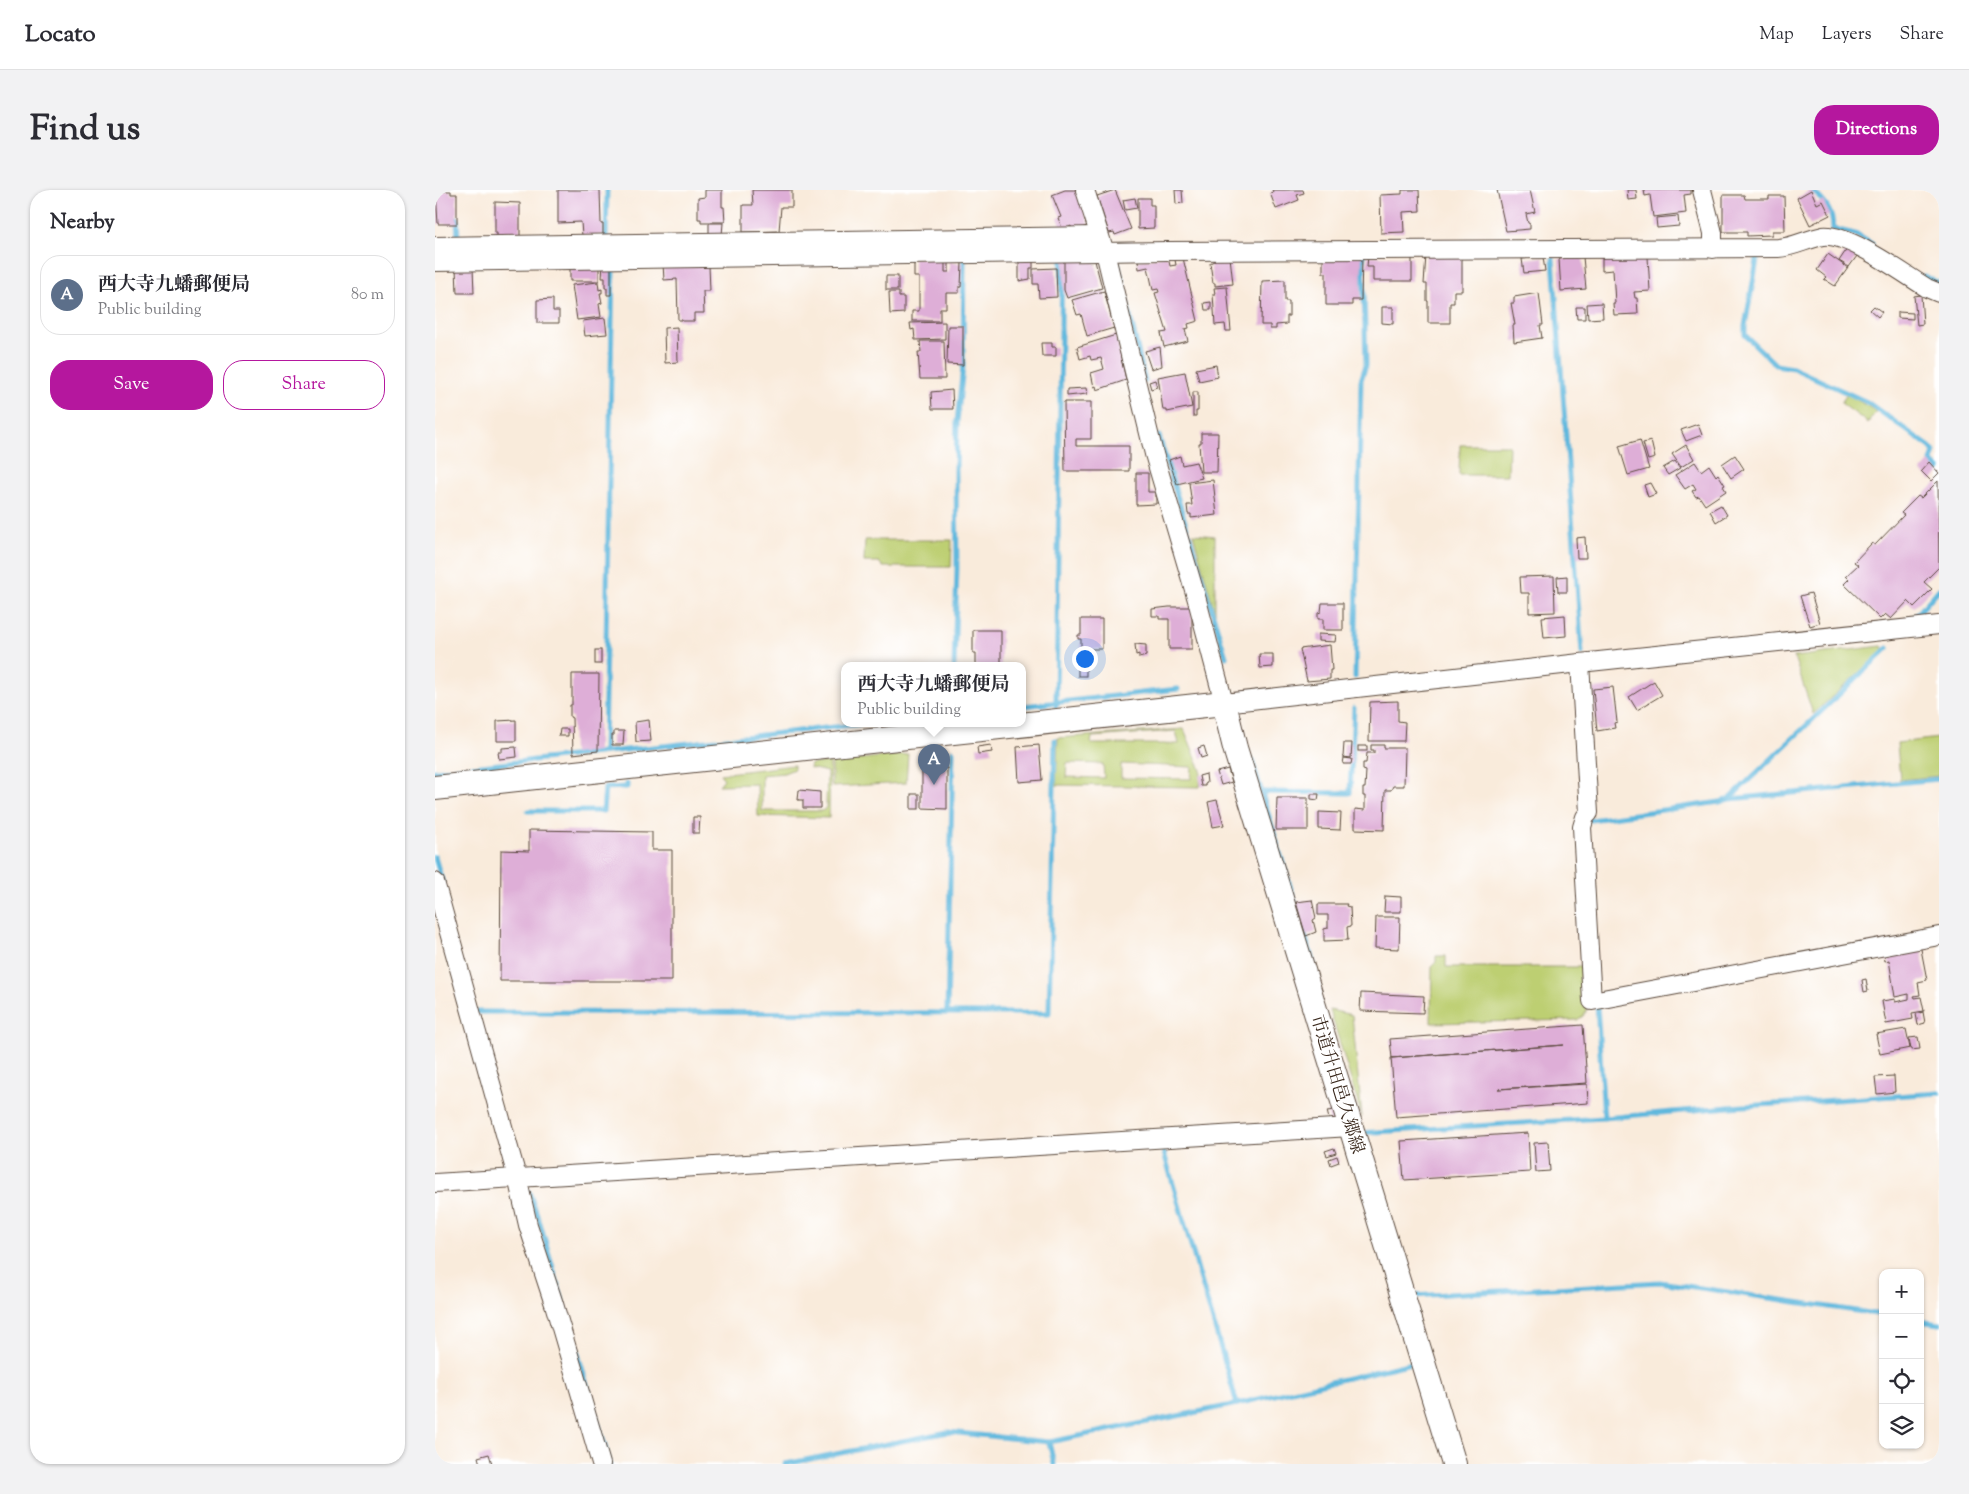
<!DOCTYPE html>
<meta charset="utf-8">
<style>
body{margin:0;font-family:"Sorts Mill Goudy","Noto Serif JP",serif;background:#f2f2f3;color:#2b2b33}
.controls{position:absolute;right:15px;bottom:15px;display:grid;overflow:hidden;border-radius:10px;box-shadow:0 1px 4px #0004}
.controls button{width:45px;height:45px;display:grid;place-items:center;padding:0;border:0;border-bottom:1px solid #e1e1e2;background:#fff;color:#2b2b33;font:25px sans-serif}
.you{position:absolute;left:649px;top:468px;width:18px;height:18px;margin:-12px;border:4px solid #fff;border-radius:50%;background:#1a73e8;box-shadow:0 0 0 8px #1a73e833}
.badge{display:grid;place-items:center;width:32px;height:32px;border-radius:50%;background:#b5179e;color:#fff;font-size:16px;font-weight:700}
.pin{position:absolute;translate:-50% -41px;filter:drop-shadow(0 1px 2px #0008)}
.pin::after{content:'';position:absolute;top:26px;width:18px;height:15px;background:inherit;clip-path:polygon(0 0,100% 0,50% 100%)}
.popup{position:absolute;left:406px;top:472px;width:185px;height:65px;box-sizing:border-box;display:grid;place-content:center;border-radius:10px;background:#fff;filter:drop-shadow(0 1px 4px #0005);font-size:16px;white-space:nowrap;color:#7c7c81}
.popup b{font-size:19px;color:#2b2b33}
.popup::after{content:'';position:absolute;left:50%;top:100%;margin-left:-10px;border:10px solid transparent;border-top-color:#fff}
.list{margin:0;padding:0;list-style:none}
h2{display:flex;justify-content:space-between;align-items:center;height:65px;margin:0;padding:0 20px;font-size:21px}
h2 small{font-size:16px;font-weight:400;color:#7c7c81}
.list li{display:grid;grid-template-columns:32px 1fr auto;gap:15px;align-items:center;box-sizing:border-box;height:80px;margin:0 10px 10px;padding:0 10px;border:1px solid #e1e1e2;border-radius:20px}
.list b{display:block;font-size:19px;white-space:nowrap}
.list p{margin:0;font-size:16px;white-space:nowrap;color:#7c7c81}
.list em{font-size:16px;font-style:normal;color:#7c7c81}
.actions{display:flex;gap:10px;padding:15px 20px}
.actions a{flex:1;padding:11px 0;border:1px solid #b5179e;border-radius:20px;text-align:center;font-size:18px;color:#b5179e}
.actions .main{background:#b5179e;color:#fff}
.icon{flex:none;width:28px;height:28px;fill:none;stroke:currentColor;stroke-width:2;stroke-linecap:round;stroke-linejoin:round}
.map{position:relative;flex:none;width:1504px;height:1274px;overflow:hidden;border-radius:20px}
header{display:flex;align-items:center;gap:30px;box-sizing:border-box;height:70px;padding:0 25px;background:#fff;border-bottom:1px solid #e1e1e2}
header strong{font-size:24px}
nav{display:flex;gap:28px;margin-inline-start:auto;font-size:18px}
.intro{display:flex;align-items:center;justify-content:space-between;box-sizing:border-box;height:120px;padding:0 30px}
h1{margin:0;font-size:35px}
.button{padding:12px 22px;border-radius:20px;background:#b5179e;color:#fff;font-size:18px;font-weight:700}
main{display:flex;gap:30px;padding:0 30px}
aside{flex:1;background:#fff;border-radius:20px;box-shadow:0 1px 4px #0004}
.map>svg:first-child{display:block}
.green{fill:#bdcf72;stroke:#7c7c48;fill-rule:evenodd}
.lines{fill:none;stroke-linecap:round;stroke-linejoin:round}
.stream{stroke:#60b8dd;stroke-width:5}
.building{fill:#deaed7}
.street-casing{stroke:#58473a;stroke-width:20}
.secondary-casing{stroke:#58473a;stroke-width:26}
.street{stroke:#fff;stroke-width:18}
.secondary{stroke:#fff;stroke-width:24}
.labels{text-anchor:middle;stroke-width:4;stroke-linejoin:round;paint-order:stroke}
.street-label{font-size:18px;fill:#3b2a1e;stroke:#fff}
</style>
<header>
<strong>Locato</strong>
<nav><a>Map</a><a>Layers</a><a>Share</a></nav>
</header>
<div class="intro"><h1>Find us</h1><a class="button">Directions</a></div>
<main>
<aside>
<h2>Nearby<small></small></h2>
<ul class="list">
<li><span class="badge" style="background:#5c6f8a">A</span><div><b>西大寺九蟠郵便局</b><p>Public building</p></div><em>80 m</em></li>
</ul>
<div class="actions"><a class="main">Save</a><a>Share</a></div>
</aside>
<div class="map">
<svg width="1504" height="1274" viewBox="0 0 1504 1274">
<rect width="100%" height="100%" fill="#fff"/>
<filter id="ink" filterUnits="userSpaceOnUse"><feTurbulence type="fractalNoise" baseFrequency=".02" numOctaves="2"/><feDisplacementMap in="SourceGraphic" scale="10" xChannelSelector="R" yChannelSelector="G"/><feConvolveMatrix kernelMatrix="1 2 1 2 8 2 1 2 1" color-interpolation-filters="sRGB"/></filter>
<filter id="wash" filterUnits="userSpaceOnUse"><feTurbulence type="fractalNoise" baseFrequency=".0096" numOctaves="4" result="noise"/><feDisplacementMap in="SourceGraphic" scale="20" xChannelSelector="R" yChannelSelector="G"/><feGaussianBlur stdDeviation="1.12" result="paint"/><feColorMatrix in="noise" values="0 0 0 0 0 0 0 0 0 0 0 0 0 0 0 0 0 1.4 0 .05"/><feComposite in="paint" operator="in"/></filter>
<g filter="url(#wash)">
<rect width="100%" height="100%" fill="#f9ebdb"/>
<g class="green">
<polygon points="1412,204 1441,221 1433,233 1406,213"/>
<polygon points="1025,255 1074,255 1073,285 1024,285"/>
<polygon points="758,344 780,346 780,423"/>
<polygon points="430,350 517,350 516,377 448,377 444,372 429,372"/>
<polygon points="1447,456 1449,460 1378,524 1359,467"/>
<path d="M749,539L766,580L765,597L621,595L623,548ZM741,541L744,554H656L657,547ZM632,573L668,574L669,588L631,587ZM686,574L757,577L756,589L686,588Z"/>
<polygon points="1504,548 1504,586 1465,590 1462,553"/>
<polygon points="473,564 471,593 397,597 397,572"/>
<polygon points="395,572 394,628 323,626 322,594 284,595 289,589 285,584 359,575 359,579 349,583 327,585 327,621 387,621 391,618 392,582 375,578 376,574"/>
<polygon points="1001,766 1011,766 1011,777 1149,777 1152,820 1148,826 1142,830 996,833 997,776 1001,772"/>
<polygon points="895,820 917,825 927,927"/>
</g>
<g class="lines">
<g class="stream">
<path d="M1377,0C1390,13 1398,20 1398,39"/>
<polyline points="22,28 23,50"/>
<polyline points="1399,39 1420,44 1437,54"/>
<polyline points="171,48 172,0"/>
<polyline points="1323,65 1310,136 1310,145 1341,175 1358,178 1432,212 1495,257 1499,262 1496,271 1504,279"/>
<polyline points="1118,69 1147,463"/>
<polyline points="683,73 710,191"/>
<polyline points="1489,86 1504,93"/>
<polyline points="724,246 791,467"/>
<polyline points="1479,428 1504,399"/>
<polyline points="519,476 522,378 521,281 522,232 528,177 529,69"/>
<polyline points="920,487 926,190 931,175 928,65"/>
<polyline points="588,516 743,499"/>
<polyline points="621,516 627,67"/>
<polyline points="169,562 178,76"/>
<polyline points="817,570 879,775"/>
<polyline points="0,581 427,534"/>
<polyline points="827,602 915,603 919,518"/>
<polyline points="1295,609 1504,589"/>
<polyline points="93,621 168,621 170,598 192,597 192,594"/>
<polyline points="1156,630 1285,612 1294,609 1453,458"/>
<polyline points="0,667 7,691"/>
<polyline points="1162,814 1169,928"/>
<polyline points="43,822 614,823 620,550"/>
<polyline points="512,823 518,561"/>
<polyline points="924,943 1169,928 1294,917 1504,903"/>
<polyline points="94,1002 105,1033 175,1274"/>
<polyline points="977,1106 1225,1092 1448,1125"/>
<polyline points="1485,1131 1504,1134"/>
<polyline points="802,1214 977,1173"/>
<polyline points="614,1252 619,1274"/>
<polyline points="350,1274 513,1242 614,1252 802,1214 727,956"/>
</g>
</g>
<g id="blocks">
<g class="building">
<polygon points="123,0 165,0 166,34 168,34 168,45 147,46 146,32 123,33"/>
<polygon points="270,0 287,0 287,17 289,17 290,32 266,32 266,29 263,29 263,8 270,7"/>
<polygon points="317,0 357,0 357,17 346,17 344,41 308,42 308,15 318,15"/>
<polygon points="630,0 643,0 654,35 638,41 636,36 628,40 623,28 626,27 617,5"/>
<polygon points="680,0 696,39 680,45 679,42 674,43 662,6"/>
<polygon points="740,0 747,0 748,13 741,14"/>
<polygon points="837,0 868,0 869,3 862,5 864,10 841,19 835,3 838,2"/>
<polygon points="967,0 984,0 985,21 968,22 969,42 946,43 945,5 967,4"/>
<polygon points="1062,0 1095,0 1100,22 1091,24 1093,33 1095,34 1095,39 1071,41"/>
<polygon points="1192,0 1201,0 1202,9 1193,10"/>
<polygon points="1209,0 1256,0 1256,4 1249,5 1251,23 1218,27 1215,5 1210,6"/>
<polygon points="1376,0 1382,14 1388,11 1395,25 1375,35 1362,8"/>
<polygon points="1,1 16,1 16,4 22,4 22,34 3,34"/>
<polygon points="1288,5 1309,5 1310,9 1334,9 1334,6 1349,6 1350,41 1337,41 1337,45 1312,46 1312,42 1288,42"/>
<polygon points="700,8 702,18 690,20 688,10"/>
<polygon points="703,8 715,8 715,15 719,15 719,38 703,39"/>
<polygon points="60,12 85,13 85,49 62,49 62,43 60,43"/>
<polygon points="1243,26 1244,36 1222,38 1221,28"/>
<polygon points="274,33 288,33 287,45 274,45"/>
<polygon points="1412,59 1422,66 1414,77 1404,71"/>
<polygon points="1393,64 1413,78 1400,96 1389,89 1391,87 1382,80"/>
<polygon points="991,65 1027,65 1027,101 1019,101 1019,113 1015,113 1015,133 993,133 993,111 992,111 992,94 989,94"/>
<polygon points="1167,65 1213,67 1215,101 1199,102 1200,108 1202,108 1203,124 1179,125 1178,113 1180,113 1178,80 1167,81"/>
<polygon points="629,66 659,67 667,98 632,108 629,100"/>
<polygon points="728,66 733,67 735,76 741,75 740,70 748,68 763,131 753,134 754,138 750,139 753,151 729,157 726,143 732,142 720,103 724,102 723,99 718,100 713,77 704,79 703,71"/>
<polygon points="888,66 927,66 926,110 917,110 917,115 891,115 891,83 888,83"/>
<polygon points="933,66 977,67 977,91 938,91 938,77 932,77"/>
<polygon points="795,67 798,94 780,96 780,93 778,93 775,73 779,71 779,69"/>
<polygon points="1108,67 1110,81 1089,83 1087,69"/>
<polygon points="1148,67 1151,99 1126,101 1124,69"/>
<polygon points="479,68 510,69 510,82 514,82 514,71 517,71 517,73 527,73 526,97 524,97 524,103 511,103 511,118 505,118 505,131 477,131 477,121 484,121 484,87 479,87"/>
<polygon points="584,69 598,69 598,78 595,78 595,89 584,91"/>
<polygon points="264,72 265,77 274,76 275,101 268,101 269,123 259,123 259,131 247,131 247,130 243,130 242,89 229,90 228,74"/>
<polygon points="168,74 176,74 176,105 172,105 172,98 170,98 170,88 167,88"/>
<polygon points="164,77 164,91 135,91 135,78"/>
<polygon points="21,78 38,78 39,103 22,103"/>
<polygon points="621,78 622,107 604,108 603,94 598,94 598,79"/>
<rect x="451" y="86" width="12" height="14"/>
<polygon points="850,90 850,111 854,111 854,126 852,126 852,134 841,135 841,139 835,139 835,135 826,135 827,91"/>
<polygon points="163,92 164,100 167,99 167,103 165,103 167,113 164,114 166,127 142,130 137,95"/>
<polygon points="792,97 796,141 791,141 790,134 780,135 778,104 780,104 779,98"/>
<polygon points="669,101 679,138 652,146 646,124 642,125 637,110"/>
<polygon points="454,102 464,102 464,107 469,107 469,123 455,124"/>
<polygon points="1104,103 1108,135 1105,135 1107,148 1079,152 1078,135 1080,135 1076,113 1079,113 1079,107"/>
<polygon points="1486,105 1488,134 1482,135 1479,106"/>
<polygon points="118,109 118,121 124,121 124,133 102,133 102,110"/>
<polygon points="776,112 776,120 770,120 769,113"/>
<polygon points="1167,113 1168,128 1153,129 1152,114"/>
<polygon points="1439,116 1447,122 1443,127 1435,120"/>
<polygon points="947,117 958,117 958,134 947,133"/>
<polygon points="1141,117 1150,117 1150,129 1142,129"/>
<polygon points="1463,122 1478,123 1478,129 1463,128"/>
<polygon points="170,128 172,144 150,146 148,131"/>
<polygon points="510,132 510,149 480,150 479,139 476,140 475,133"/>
<polygon points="513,136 528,136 528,175 512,174"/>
<polygon points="242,137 243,172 230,173 229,138"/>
<polygon points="681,145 691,190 662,200 661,196 659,197 656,183 669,179 666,168 656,170 655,166 645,169 642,157"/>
<polygon points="485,151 509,151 510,189 485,189 483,162 486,162"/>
<polygon points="606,153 617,153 617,157 621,157 621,166 607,166"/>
<polygon points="725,157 727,176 716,179 710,161"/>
<polygon points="781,175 783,187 764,191 761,179"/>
<polygon points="750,182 757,217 732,222 732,220 728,220 723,187"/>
<polygon points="720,190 722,197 716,199 714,192"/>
<polygon points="651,198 652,204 632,206 632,199"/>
<polygon points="517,200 518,219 497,219 496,202"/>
<polygon points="758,202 763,202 763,221 761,221 761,226 758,226"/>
<polygon points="629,212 656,212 656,249 641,249 641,256 694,256 694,281 630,281"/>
<polygon points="1263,234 1267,245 1251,251 1246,240"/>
<polygon points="766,243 783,243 782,282 766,282 764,253 766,253"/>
<polygon points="1205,250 1214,279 1193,285 1184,256"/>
<polygon points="1216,251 1220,268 1213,270 1208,253"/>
<polygon points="1251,255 1259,269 1246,277 1237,264"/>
<polygon points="1300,265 1309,279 1296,288 1287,274"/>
<polygon points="745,266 747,275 761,272 767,288 742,294 734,270"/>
<polygon points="1240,271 1245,278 1233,285 1228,278"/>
<polygon points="1260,272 1266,281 1274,275 1281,286 1283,284 1290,295 1288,296 1291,301 1270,315 1264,306 1261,307 1257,301 1261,299 1258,294 1250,299 1240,285"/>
<polygon points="1494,272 1504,283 1496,291 1486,281"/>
<polygon points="701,283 713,283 713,302 721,302 721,314 701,315"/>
<polygon points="778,290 782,325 756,328 756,324 753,324 752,315 757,315 754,293"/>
<polygon points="1503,291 1504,377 1489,392 1497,399 1479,417 1473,411 1456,429 1450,424 1445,429 1409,394 1414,389 1411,386 1423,375 1419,372 1437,353 1440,355 1469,325 1466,323 1483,306 1486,308"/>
<polygon points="1215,293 1221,304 1213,307 1209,295"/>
<polygon points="1286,315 1292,325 1281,332 1275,321"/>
<polygon points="1150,347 1151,368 1142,368 1141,348"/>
<polygon points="1119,386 1120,422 1094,423 1094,403 1086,403 1085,387"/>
<polygon points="1132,386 1132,402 1123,402 1122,387"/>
<polygon points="1376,403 1385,433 1375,436 1365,406"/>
<polygon points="887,413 908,413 908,440 888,440 888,429 883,429 883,423 886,422"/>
<polygon points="734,417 757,417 757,459 734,459 734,429 724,429 724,426 717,426 717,419"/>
<polygon points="1130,425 1131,446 1109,448 1107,427"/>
<polygon points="646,429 667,429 667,459 646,459 646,449 643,449 643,445 646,445"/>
<polygon points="538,440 566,440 566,476 541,476 541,463 538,463"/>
<polygon points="883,444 901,445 900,452 883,451"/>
<polygon points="700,454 711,455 711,466 704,468 704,464 701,465"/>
<polygon points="895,455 897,480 895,480 895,489 872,491 865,459"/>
<rect x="160" y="460" width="6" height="14"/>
<polygon points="824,464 838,464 838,477 825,478"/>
<rect x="643" y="466" width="8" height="20"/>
<polygon points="137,484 164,484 163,561 138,564 137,528 135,527 135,515 137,515"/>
<polygon points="1219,491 1227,505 1202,520 1194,507"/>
<polygon points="1178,497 1182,532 1179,533 1180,538 1162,541 1158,499"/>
<polygon points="963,511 963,531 970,532 969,551 934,551 935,512"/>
<polygon points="81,530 81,551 62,551 62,531"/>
<polygon points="214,530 216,551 201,552 200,532"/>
<polygon points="125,539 133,539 133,546 124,546"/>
<polygon points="179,541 189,541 188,555 177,555 177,545 179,545"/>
<polygon points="909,553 917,553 916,568 908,567"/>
<polygon points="556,555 557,562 543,564 542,557"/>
<polygon points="604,555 607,590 584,592 582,557"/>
<polygon points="936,555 949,555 949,558 970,558 969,596 958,596 956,600 950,600 949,640 920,639 920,619 930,620 930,606 928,606 928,598 930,598 931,581 928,580 928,573 931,573 932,563 939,563 939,560 936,560"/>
<polygon points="769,556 772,566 766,568 763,558"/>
<rect x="923" y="556" width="9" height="5"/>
<polygon points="81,557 82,567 64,569 63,562 67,562 67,558"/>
<polygon points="909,568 917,569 916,574 908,574"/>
<polygon points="487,577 512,578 512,619 487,618"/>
<polygon points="793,579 797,592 786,595 782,582"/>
<polygon points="771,584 772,593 770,594 770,596 766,596 764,586"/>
<polygon points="364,600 385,602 385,618 368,618 368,610 363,610"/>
<rect x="476" y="604" width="8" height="15"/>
<polygon points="876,604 884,604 883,610 876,609"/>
<polygon points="842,608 873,608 873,640 841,640"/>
<polygon points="782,610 789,635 778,637 773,612"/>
<polygon points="884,622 906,623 905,640 884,639"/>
<polygon points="258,627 265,627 264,643 258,643"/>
<polygon points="94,640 217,642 217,660 237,660 237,791 65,791 66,660 94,661"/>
<polygon points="950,706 966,707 966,722 949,722"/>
<polygon points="877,710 881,728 878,730 881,742 871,746 861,712"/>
<polygon points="883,714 912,714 911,716 915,717 916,736 912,737 913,750 889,751 889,739 893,738 893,725 883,725"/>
<polygon points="941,727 965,727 964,759 940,758"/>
<polygon points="1485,754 1492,790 1483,792 1485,805 1479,806 1480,808 1486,807 1489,821 1477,823 1478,829 1451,834 1447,811 1460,809 1460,812 1474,809 1474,804 1460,807 1454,770 1450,771 1448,761"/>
<polygon points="1431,789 1433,801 1429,802 1427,790"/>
<polygon points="926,803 989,806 988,823 925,821"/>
<polygon points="1488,822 1490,833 1483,835 1481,824"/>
<polygon points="1148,835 1152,893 1063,899 1152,894 1153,913 961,927 956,868 1129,855 957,868 955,849"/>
<polygon points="1471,839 1475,858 1445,864 1441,844"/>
<polygon points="1483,847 1485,859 1476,860 1474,848"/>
<polygon points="1459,886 1460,902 1442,904 1440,887"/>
<polygon points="900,920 903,931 895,933 892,921"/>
<polygon points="1093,943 1095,982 969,990 966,951"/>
<polygon points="1113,952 1115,981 1101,982 1099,953"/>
<polygon points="899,958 901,963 892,966 890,961"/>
<polygon points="902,966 904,972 896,975 894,969"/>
<polygon points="54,1264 57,1274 45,1274 43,1267"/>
</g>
</g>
</g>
<g filter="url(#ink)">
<use href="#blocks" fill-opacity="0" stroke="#58473a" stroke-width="1"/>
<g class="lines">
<g class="street-casing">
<g id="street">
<polyline points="650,0 670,62 719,264 762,410 789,513 1145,473 1504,435"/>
<polyline points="1267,0 1278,43 1278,59"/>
<polyline points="0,56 664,46"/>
<path d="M0,72L733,61L1343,58C1359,57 1372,49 1388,46C1413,43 1469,84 1492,98L1504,103"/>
<polyline points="1145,473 1154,623 1150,627 1147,637 1157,811 1504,746"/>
<polyline points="0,692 82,987 93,1035 119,1114 166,1274"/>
<polyline points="0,993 916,937"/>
</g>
</g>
<g class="secondary-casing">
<polyline id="secondary" points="0,598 789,513 800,558 1019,1274"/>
</g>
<use href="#street" class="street"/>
<use href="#secondary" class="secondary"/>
</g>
</g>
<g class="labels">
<g class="street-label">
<text transform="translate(903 894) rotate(73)" y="6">市道升田邑久郷線</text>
</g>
</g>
</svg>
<div class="controls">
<button>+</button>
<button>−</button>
<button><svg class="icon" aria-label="locate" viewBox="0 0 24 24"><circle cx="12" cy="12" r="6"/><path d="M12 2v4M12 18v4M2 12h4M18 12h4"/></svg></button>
<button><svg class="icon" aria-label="layers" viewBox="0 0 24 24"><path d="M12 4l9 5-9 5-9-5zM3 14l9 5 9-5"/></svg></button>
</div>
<div class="you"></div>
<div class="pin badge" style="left:499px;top:595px;background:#5c6f8a">A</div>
<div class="popup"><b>西大寺九蟠郵便局</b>Public building</div>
</div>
</main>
